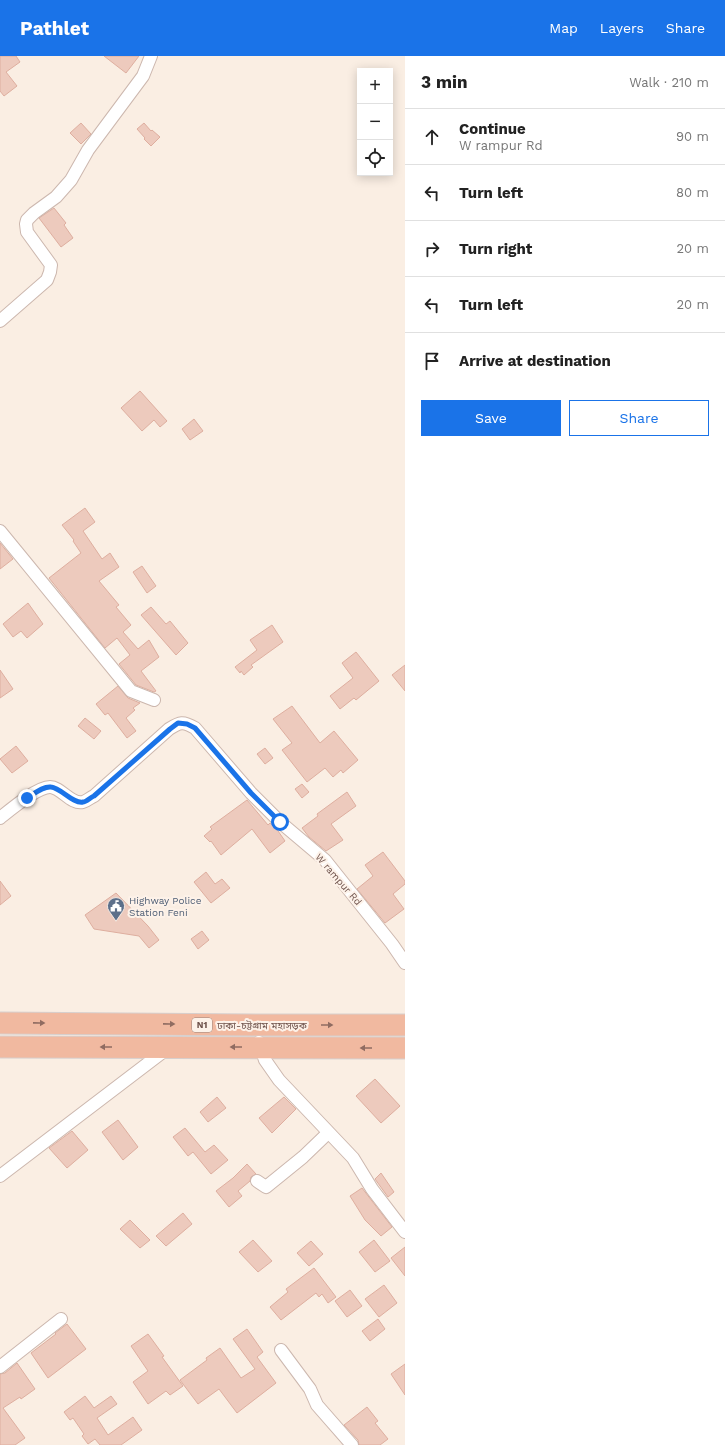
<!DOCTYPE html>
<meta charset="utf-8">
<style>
body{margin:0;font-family:"Work Sans","Noto Sans Bengali",sans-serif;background:#f2f2f2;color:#222}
.controls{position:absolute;right:12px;top:12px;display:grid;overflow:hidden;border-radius:0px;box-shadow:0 2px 10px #0003}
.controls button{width:36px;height:36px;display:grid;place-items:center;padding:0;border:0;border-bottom:1px solid #e0e0e0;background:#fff;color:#222;font:20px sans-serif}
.stop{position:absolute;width:12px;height:12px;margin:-9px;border:3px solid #1a73e8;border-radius:50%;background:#fff}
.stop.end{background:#1a73e8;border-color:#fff;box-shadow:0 1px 4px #0008}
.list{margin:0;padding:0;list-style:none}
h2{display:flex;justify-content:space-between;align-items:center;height:52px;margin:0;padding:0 16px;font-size:17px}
h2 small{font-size:13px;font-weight:400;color:#767676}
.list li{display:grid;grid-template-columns:26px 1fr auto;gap:12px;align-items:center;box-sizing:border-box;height:56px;padding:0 16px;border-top:1px solid #e0e0e0}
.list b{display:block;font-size:15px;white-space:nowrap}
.list p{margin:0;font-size:13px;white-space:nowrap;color:#767676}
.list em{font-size:13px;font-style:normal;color:#767676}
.actions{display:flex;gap:8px;padding:12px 16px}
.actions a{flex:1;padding:9px 0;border:1px solid #1a73e8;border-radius:0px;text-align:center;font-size:14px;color:#1a73e8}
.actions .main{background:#1a73e8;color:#fff}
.icon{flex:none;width:22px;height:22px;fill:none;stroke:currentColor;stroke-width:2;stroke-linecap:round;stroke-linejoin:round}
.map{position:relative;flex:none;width:405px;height:1389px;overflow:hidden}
header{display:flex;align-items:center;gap:24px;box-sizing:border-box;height:56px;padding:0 20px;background:#1a73e8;color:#fff}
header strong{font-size:19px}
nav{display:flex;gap:22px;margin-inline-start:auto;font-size:14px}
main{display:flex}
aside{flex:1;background:#fff}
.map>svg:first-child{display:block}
.building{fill:#edcabd;stroke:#deae9f}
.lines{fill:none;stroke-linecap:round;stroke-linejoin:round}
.minor-casing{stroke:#ccb7ae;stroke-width:14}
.trunk-casing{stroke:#d7cfcd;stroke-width:23}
.minor{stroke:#fff;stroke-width:12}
.trunk{stroke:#f1b9a0;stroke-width:21}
.oneway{fill:#906c61}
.route{stroke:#1a73e8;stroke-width:5}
.labels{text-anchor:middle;stroke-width:4;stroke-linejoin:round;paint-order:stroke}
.shield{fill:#fdf2e9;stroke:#9a837b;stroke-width:1}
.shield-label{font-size:9px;font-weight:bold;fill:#6f534c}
.street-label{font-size:10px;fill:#6f534c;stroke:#fdf2e9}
.service-label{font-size:10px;fill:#4e5e75;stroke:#fdf2e9;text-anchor:start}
</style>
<header>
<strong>Pathlet</strong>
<nav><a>Map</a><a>Layers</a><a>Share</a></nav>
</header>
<main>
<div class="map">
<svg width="405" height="1389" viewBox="0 0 405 1389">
<rect width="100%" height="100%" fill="#faeee3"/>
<g class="building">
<polygon points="0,0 16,0 20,6 6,16 17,30 4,40 0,35"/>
<polygon points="104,0 139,0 126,17"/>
<polygon points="81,67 91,78 81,88 70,77"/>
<polygon points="144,67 151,75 152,74 160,81 151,90 144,83 145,82 137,73"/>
<polygon points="54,152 66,167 64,169 73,182 61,191 39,162"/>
<polygon points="140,335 167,365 160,371 154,364 142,375 121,352"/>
<polygon points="194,363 203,375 190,384 182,373"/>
<polygon points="85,452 95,466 83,475 102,503 110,497 119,511 99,525 119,549 116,551 131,569 123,576 138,593 149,584 159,601 141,615 156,635 154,636 136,629 119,608 130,599 117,582 105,592 49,522 81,497 73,485 74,484 62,469"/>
<polygon points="0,487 13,503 0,513"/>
<polygon points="142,510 156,530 147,537 133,516"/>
<polygon points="28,547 43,568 27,582 21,575 13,581 3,568"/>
<polygon points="151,551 166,568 170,565 188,587 176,599 141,559"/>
<polygon points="272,569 283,586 251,609 253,611 244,619 241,615 240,617 235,611 257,594 250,584"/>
<polygon points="356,596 379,625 356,644 354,642 340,653 330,640 353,622 342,607"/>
<polygon points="405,609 405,635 392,619"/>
<polygon points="0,614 13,633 0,642"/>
<polygon points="118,630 128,642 140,647 133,652 135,654 126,662 136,675 127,682 108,657 105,659 96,648"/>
<polygon points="292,650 320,687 334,675 358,704 343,717 341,714 333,721 325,712 307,726 282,694 292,687 273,663"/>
<polygon points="85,662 101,675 94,683 78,670"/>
<polygon points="16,690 28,705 12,717 0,703"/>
<polygon points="265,692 273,702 265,708 257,698"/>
<polygon points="302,728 309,736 302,742 295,733"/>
<polygon points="347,736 356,750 331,768 343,784 326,795 309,781 302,772 318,760 317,758"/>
<polygon points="247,744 268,769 270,767 276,772 285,785 270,797 252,773 221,799 211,785 210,786 204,780 212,773 210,771"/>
<polygon points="383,796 405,825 405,828 393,838 404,853 385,867 357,833 373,820 365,809"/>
<polygon points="206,816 215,828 222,823 230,832 211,847 194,826"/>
<polygon points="0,825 11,840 0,849"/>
<polygon points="116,837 148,870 159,884 149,892 139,880 94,873 85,859"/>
<polygon points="202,875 209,884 198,893 191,883"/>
<polygon points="375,1023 400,1050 381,1067 356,1040"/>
<polygon points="217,1041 226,1052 208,1066 200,1056"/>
<polygon points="284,1041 296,1053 272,1077 259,1062"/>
<polygon points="118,1064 138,1091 123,1104 102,1076"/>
<polygon points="185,1072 205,1096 214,1089 228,1104 211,1118 193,1096 188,1100 173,1081"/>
<polygon points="72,1075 88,1094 67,1112 49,1092"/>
<polygon points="247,1108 256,1118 251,1121 250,1125 238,1135 242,1140 229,1151 216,1135 233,1122"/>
<polygon points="381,1117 394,1136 388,1141 375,1123"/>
<polygon points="362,1132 392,1171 381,1180 365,1164 350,1140"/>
<polygon points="183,1157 192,1168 166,1190 156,1180"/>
<polygon points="130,1164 150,1184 140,1192 120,1173"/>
<polygon points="253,1184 272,1205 258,1216 239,1196"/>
<polygon points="374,1184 390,1205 375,1216 359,1196"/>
<polygon points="311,1185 323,1198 309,1210 297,1197"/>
<polygon points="405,1191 405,1220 391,1202"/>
<polygon points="314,1212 336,1241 328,1247 322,1238 319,1241 316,1237 281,1264 270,1251 288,1236 286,1233"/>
<polygon points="384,1229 397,1247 379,1261 365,1243"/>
<polygon points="350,1234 362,1250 347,1261 335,1245"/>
<polygon points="378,1263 385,1273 370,1285 362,1275"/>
<polygon points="67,1268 86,1293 48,1322 31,1297 56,1278 55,1277"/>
<polygon points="247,1273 263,1296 257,1301 276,1327 237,1357 219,1333 198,1348 180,1324 207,1304 206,1302 220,1292 241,1322 255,1313 233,1283"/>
<polygon points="148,1278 164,1300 162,1301 183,1330 170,1339 166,1335 148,1348 133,1326 148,1315 131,1290"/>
<polygon points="17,1307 35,1333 21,1343 20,1341 3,1352 25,1382 15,1389 0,1389 0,1318 5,1317"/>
<polygon points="405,1308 405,1339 391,1318"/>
<polygon points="85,1340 94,1352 111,1340 117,1348 97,1362 108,1379 133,1361 142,1374 121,1389 100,1389 95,1383 88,1388 82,1380 84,1378 73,1362 70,1364 64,1356"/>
<polygon points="367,1351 378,1365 375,1367 388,1383 380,1389 359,1389 358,1384 344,1369"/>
</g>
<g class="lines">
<g class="minor-casing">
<g id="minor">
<polyline points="0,265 47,224 50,216 51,209 27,176 26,168 27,164 34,157 56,141 71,124 88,94 143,20 151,0"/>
<polyline points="0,475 131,635 154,644"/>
<path d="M0,762C10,754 37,731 50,731C61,731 71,749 83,746C87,745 91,741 94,740L169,673C180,666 183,665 195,672L251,737L280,766L325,804L392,888L405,907"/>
<polyline points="259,986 265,1004 279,1024 353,1102 372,1133 405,1176"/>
<polyline points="0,1120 168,992"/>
<polyline points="257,1125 266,1131 303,1101 328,1077"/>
<polyline points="281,1294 310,1333 317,1349 352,1389"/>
<polyline points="0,1311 61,1263"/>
</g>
</g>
<g class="trunk-casing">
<g id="trunk">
<polyline points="0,967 256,969 405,969"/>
<polyline points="0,991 405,992"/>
</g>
</g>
<use href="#minor" class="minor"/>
<use href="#trunk" class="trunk"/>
</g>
<defs><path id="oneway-solid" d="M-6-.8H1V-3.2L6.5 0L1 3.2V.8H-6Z"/></defs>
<g class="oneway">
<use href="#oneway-solid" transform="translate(39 967) rotate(1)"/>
<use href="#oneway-solid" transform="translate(169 968) rotate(1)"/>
<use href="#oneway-solid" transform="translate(327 969)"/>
<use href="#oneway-solid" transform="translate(106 991) rotate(-180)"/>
<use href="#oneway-solid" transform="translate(236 991) rotate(180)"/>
<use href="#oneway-solid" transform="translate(366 992) rotate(-180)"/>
</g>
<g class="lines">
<path class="route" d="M27,742C34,738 43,730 51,731C61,732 73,748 83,746C86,746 91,741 94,740L170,673L178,667L187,668L195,672L251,737L280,766"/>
</g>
<defs>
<g id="civic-pin" transform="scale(0.9)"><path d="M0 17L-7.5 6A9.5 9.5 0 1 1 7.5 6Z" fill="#5c6f8a" stroke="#fdf2e9"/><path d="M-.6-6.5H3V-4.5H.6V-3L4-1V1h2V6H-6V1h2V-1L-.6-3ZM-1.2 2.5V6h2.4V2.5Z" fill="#fff"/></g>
</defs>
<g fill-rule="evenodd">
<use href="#civic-pin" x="116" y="850"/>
</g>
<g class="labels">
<rect class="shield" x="192" y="962" width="20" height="14" rx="3"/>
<g class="shield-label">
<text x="202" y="972">N1</text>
</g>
<g class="street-label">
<text transform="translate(339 823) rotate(49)" y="4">W rampur Rd</text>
<text x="262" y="973">ঢাকা-চট্টগ্রাম মহাসড়ক</text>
</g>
<g class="service-label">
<text x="129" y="848">Highway Police<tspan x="129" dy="12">Station Feni</tspan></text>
</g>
</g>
</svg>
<div class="controls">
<button>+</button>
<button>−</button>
<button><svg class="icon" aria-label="locate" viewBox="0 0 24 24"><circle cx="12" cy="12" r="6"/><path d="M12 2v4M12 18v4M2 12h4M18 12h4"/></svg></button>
</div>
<div class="stop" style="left:280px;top:766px"></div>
<div class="stop end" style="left:27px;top:742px"></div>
</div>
<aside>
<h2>3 min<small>Walk · 210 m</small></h2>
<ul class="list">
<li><svg class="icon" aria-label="ahead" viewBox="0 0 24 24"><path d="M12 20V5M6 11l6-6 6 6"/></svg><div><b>Continue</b><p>W rampur Rd</p></div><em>90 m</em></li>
<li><svg class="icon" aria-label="left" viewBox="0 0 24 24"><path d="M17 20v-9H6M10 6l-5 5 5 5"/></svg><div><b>Turn left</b></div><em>80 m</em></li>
<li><svg class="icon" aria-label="right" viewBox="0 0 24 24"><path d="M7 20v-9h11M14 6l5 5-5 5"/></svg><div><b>Turn right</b></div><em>20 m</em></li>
<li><svg class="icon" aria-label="left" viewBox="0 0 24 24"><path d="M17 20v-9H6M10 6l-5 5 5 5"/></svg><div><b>Turn left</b></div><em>20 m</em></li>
<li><svg class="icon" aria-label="arrive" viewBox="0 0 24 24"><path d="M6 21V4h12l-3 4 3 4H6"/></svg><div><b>Arrive at destination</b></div></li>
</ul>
<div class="actions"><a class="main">Save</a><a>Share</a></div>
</aside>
</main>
